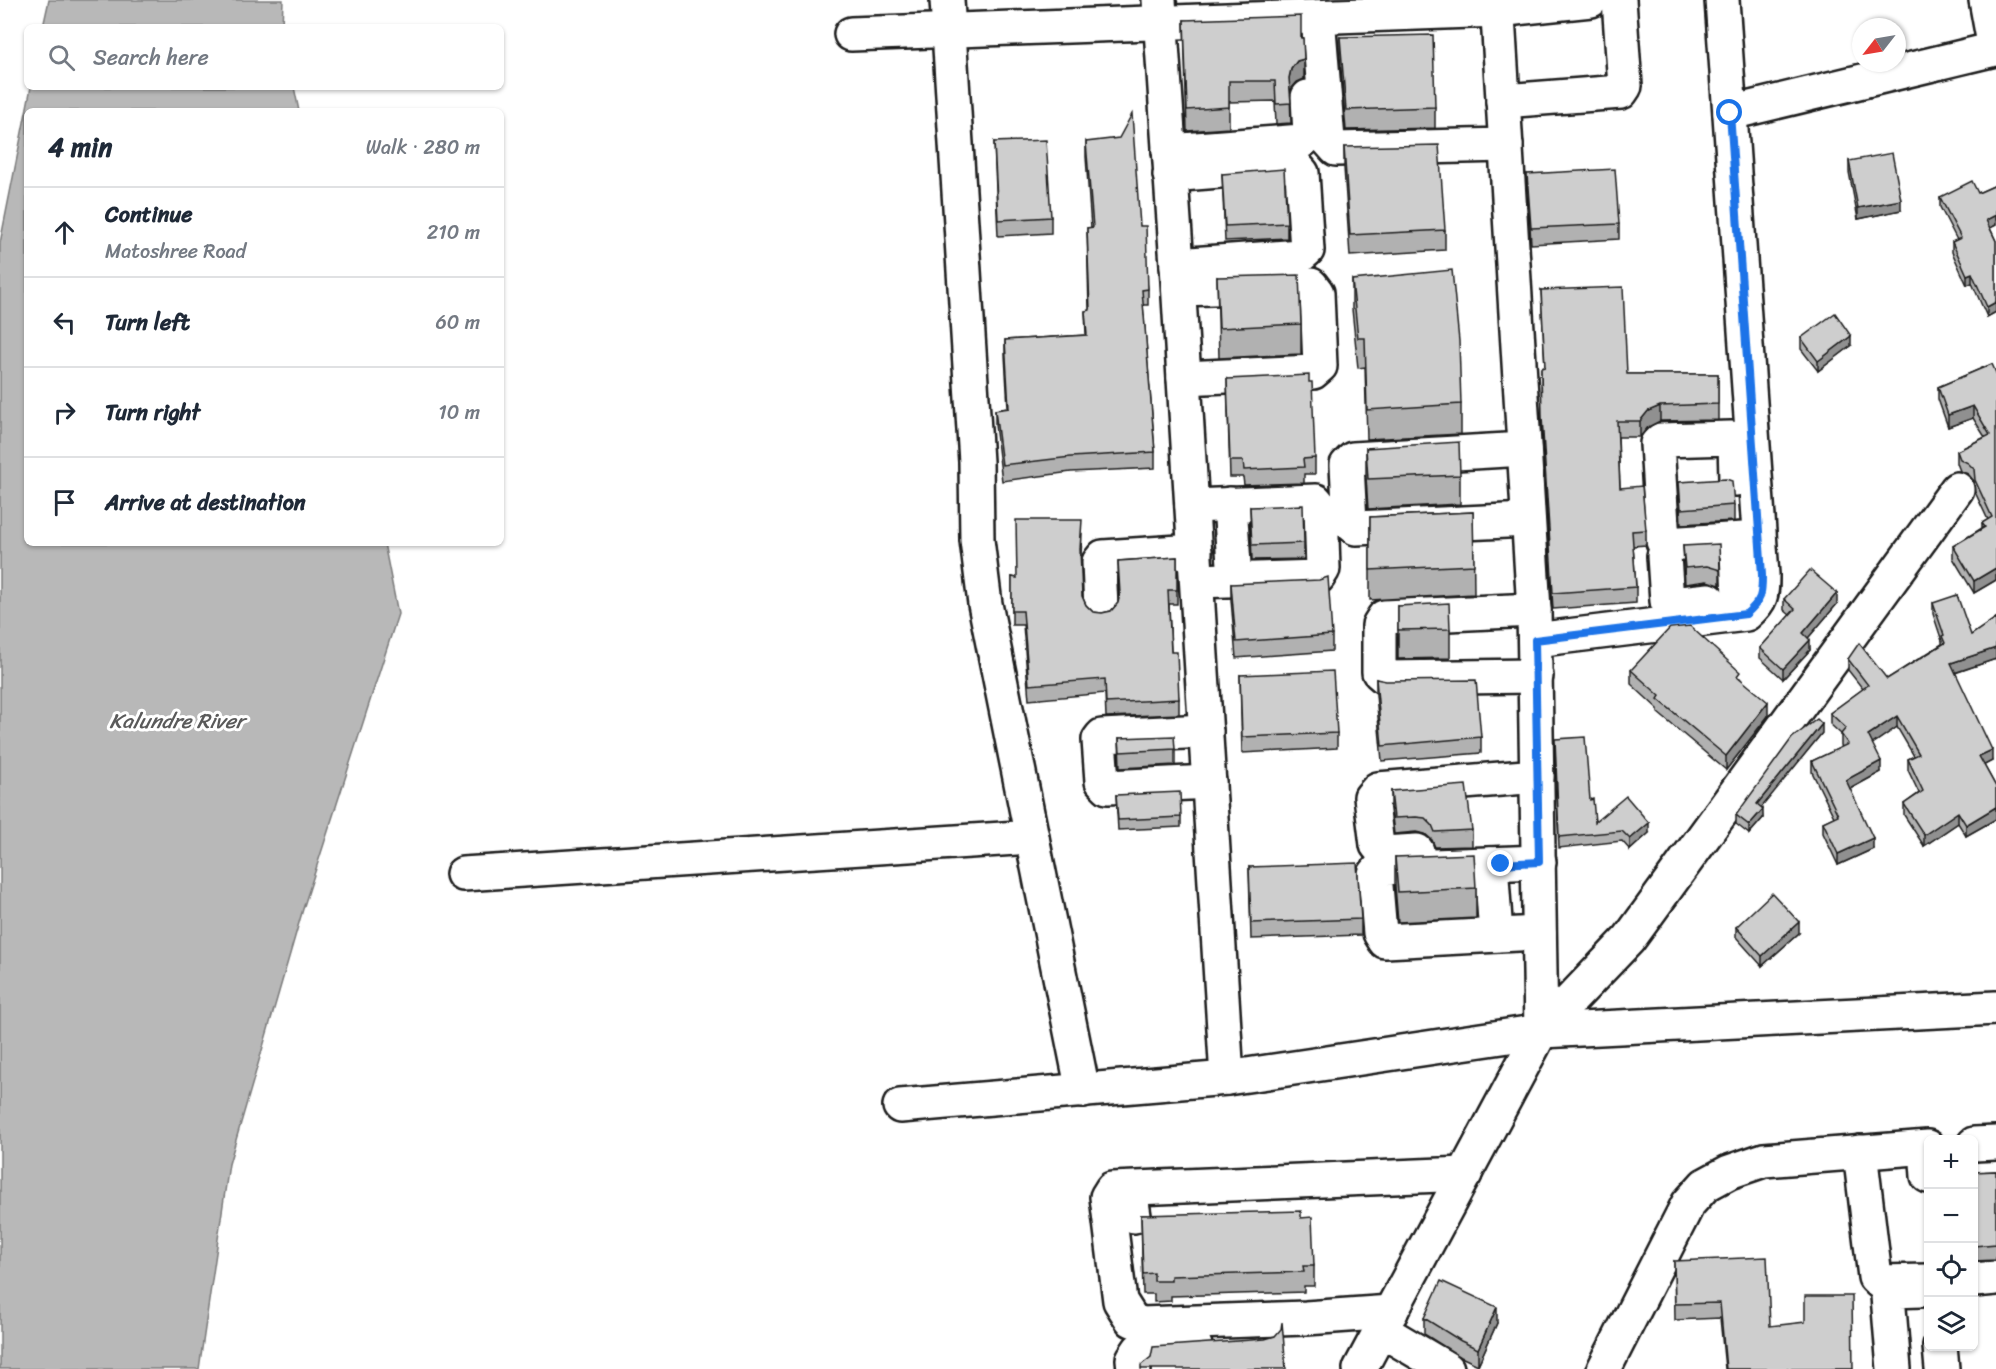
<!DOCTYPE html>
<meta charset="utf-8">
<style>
body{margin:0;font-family:Sriracha,sans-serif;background:#f6f6f7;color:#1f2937}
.controls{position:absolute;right:18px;bottom:18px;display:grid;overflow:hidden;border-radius:9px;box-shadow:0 2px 4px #0004}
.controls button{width:54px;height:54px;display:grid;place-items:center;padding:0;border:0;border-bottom:2px solid #e0e1e3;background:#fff;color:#1f2937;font:30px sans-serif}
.compass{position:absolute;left:1852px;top:18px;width:54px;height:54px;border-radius:50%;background:#fff;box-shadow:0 2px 4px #0004;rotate:239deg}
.stop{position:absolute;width:18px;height:18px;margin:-14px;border:4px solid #1a73e8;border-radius:50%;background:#fff}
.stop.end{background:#1a73e8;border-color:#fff;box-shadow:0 2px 6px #0008}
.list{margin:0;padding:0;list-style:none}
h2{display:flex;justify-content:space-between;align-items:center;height:78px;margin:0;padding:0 24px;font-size:26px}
h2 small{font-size:20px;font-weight:400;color:#747a83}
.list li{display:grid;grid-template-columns:39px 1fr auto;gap:18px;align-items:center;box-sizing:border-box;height:90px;padding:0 24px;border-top:2px solid #e0e1e3}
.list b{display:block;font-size:22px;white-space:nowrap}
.list p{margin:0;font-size:20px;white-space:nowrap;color:#747a83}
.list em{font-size:20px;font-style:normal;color:#747a83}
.icon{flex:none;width:33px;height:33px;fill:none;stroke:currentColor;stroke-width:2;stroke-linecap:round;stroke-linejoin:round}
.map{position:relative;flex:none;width:1996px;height:1369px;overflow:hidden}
.search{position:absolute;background:#fff;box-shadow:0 2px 4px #0004;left:24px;top:24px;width:480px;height:66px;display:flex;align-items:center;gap:15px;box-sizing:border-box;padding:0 21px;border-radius:9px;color:#747a83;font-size:22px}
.panel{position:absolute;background:#fff;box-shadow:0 2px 4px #0004;left:24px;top:108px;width:480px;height:438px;border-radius:9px}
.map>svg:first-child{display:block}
.water{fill:#b8b8b8;stroke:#7a7a7a;stroke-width:1.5}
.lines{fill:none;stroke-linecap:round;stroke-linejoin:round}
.minor-casing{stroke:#1c1c1c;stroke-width:38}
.minor{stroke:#fff;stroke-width:33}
.wall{fill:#b1b1b1;stroke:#1c1c1c;stroke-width:1.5}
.shaded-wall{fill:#909090;stroke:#1c1c1c;stroke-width:1.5}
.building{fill:#cecece;stroke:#1c1c1c;stroke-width:1.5}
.route{stroke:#1a73e8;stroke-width:8}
.labels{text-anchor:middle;stroke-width:6;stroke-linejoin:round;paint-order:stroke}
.water-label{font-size:21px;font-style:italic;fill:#5a5a5a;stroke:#fff}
</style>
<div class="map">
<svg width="1996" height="1369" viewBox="0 0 1996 1369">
<rect width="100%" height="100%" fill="#fff"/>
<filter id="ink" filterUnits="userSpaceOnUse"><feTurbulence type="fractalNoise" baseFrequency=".0167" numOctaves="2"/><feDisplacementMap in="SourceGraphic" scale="12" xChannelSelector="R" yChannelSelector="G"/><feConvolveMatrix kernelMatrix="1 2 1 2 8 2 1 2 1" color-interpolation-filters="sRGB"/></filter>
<g filter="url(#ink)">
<g class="water">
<polygon points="49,0 283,0 282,27 43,27"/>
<polygon points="31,87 294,87 299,111 27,111 27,543 384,543 398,614 303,909 229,1164 199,1369 0,1369 0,243"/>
</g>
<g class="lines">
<g class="minor-casing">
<g id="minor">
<polyline points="947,0 976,462 977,540 985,604 1083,1091"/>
<polyline points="1159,0 1177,265 1227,1078"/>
<polyline points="1497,0 1534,610 1541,1031"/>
<polyline points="1318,17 1328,140 1336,149 1506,145"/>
<polyline points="851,34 1498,10 1591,0"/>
<polyline points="1503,101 1621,92 1625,86 1619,0"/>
<polyline points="1730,113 1995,49 1986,0"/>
<polyline points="1169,151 1302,141 1310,134 1308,97"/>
<polyline points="1170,175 1295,165 1302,173 1307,250 1300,256 1177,265"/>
<polyline points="1179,289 1311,285 1317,293 1320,366 1313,372 1184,378"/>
<polyline points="1524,449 1353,459 1347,465 1350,523 1356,528 1528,520"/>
<polyline points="1736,479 1735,442 1731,438 1661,440 1657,444 1663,541 1666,544 1759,538"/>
<polyline points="1230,504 1235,580"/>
<polyline points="1192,506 1316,501 1321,507 1323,569 1318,577 1197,581"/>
<polyline points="1737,552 1739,597"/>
<polyline points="1664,556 1667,601 1671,604 1709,600"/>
<polyline points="1101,609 1099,562 1103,557 1195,551"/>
<polyline points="1534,610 1384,617 1379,625 1379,672 1386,678 1536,676"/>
<path d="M1535,640L1746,614C1762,600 1762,595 1762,575L1722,0"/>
<polyline points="1206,731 1102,736 1099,740 1102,781 1108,787 1209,782"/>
<polyline points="1417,851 1384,853 1377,845 1371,797 1378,789 1537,776"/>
<polyline points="1539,862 1380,868 1375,874 1380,933 1385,941 1539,933"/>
<polyline points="1491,864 1496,935"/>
<polyline points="463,874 1032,837"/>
<polyline points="900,1106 1227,1078 1541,1031 1996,1008"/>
<polyline points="1974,1144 1996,1143"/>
<polyline points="1926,1148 1928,1176"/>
<polyline points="1860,1152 1875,1277 1880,1282 1928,1281"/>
<polyline points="1130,1189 1134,1216"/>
<polyline points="1974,1280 1996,1278"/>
<polyline points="1391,1312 1306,1318 1142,1324 1132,1320 1120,1301 1107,1197 1112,1189 1465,1174"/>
<polyline points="1381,1330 1447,1369"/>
<polyline points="1940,1346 1942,1369"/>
<polyline points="1134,1369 1133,1359 1139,1350 1195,1346"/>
<polyline points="1360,1369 1541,1031 1629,939 1957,489"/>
<polyline points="1604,1369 1688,1204 1705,1185 1729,1172 1764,1160 1928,1147"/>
<polyline points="1894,1369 1888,1296 1892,1291 1921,1290"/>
</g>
</g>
<use href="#minor" class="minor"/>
</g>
<g class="wall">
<polygon points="1184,20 1301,38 1304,79 1297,82 1291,89 1290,94 1291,123 1276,124 1275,101 1229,102 1229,128 1187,131"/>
<polygon points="1340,37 1435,107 1435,128 1346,130 1340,57"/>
<polygon points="994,142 1051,217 1051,233 998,236"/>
<polygon points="1086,142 1140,226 1148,289 1148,305 1143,305 1155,452 1155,468 1071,472 1002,481 995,425 995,410 1008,408 1005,355 1005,340 1086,335 1085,311 1089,310 1087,228 1091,228 1086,157"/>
<polygon points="1344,147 1445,230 1445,250 1350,256 1344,168"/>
<polygon points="1849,161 1901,210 1858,219 1849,172"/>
<polygon points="1222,174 1287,223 1287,238 1225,241"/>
<polygon points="1527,174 1619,224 1619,239 1531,244"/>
<polygon points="1996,185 1996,225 1990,228 1996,241 1996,312 1987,317 1972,283 1967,285 1952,252 1952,242 1957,240 1940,207 1940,197 1978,193"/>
<polygon points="1217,277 1301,324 1301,354 1219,358"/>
<polygon points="1352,280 1461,404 1461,434 1367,439 1365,367 1358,368 1352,309"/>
<polygon points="1541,290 1627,374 1718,374 1718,420 1660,421 1648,427 1640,437 1618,437 1620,488 1646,530 1646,545 1633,546 1636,587 1636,603 1553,609 1542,432 1541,368 1545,367"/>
<polygon points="1801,338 1851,346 1818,371 1801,349"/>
<polygon points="1992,364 1996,580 1974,593 1953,558 1953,546 1982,528 1982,523 1988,520 1975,492 1974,481 1968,474 1960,471 1957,463 1957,451 1985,437 1973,418 1948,427 1938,399 1938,387"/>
<polygon points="1227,379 1315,458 1315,474 1304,474 1304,483 1244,485 1243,477 1230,477"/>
<polygon points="1366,448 1460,475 1460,504 1368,509 1366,477"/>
<polygon points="1679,482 1734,505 1734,521 1681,524"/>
<polygon points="1250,507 1304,543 1304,559 1252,560"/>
<polygon points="1473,512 1474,594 1370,600 1370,517"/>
<polygon points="1082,534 1081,556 1082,596 1086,605 1093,612 1102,613 1111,611 1118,603 1119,596 1118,561 1177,557 1177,604 1169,604 1171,652 1179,699 1179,714 1106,717 1105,693 1029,700 1023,625 1012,625 1012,577 1016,578"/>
<polygon points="1683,546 1720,570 1720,585 1707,581 1685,584"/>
<polygon points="1231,584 1332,635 1332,651 1236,658 1231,600"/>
<polygon points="1784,599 1837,604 1808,638 1810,650 1783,679 1760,658 1760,648 1790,615 1784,610"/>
<polygon points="1933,603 1971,635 1996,618 1996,659 1955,673 1992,761 1984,765 1996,787 1996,819 1966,836 1958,823 1924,846 1904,815 1904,804 1919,793 1908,770 1908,759 1914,756 1897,727 1872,744 1881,772 1850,789 1873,849 1838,865 1823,833 1823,822 1834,817 1812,772 1812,761 1842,747 1841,745 1841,734 1830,724 1830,713 1863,689 1848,670 1848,659 1887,679 1942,644 1942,641 1933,614"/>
<polygon points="1398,606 1450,629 1450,658 1398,659"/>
<polygon points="1631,670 1740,678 1768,716 1726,770 1658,713 1658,709 1631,684"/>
<polygon points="1240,675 1337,733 1337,748 1242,753"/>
<polygon points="1376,679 1481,737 1481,753 1382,761 1376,695"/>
<polygon points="1822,733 1761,807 1763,818 1749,834 1736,824 1736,815"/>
<polygon points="1119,738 1175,749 1175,765 1120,768"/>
<polygon points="1555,750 1590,800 1595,822 1649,833 1630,850 1622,841 1559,848"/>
<polygon points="1391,791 1472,830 1472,846 1435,847 1432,840 1425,834 1416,832 1394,834 1391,807"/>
<polygon points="1116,795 1181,817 1181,827 1118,830"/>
<polygon points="1395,857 1476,888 1476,918 1398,922 1395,886"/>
<polygon points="1249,867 1361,919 1361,935 1251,939"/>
<polygon points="1736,927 1799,933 1762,966 1736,937"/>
<polygon points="1996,1171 1996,1260 1974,1261 1974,1172"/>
<polygon points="1141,1215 1301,1218 1314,1266 1314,1286 1304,1286 1304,1292 1171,1296 1171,1301 1154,1302 1154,1294 1143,1294"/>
<polygon points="1674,1261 1770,1326 1853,1369 1725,1369 1720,1318 1675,1320"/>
<polygon points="1424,1318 1497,1323 1478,1365 1461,1357 1424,1334"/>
</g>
<g class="shaded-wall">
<polygon points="1304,59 1304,79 1297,82 1291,89 1289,98 1289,78 1291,69 1297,61"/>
<polygon points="1901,200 1901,210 1858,219 1858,208"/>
<polygon points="1996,215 1996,225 1986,230 1986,220"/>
<polygon points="1972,273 1972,283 1967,285 1967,275"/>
<polygon points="1996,302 1996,312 1987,317 1987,307"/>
<polygon points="1851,336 1851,346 1818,371 1818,361"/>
<polygon points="1660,406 1660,421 1648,427 1640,437 1640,421 1648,411"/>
<polygon points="1973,406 1973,418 1948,427 1948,415"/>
<polygon points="1996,568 1996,580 1974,593 1974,581"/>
<polygon points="1837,593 1837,604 1803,644 1803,633"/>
<polygon points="1810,640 1810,650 1783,679 1783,669"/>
<polygon points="1996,648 1996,659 1951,674 1951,663"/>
<polygon points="1768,702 1768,716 1726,770 1726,756"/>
<polygon points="1897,716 1897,727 1868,747 1868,735"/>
<polygon points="1822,724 1822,733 1757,813 1757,804"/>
<polygon points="1992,750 1992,761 1979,768 1979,756"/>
<polygon points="1881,761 1881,772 1846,791 1846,780"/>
<polygon points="1996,807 1996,819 1966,836 1966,825"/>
<polygon points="1763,809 1763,818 1749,834 1749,825"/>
<polygon points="1958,812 1958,823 1924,846 1924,835"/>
<polygon points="1649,823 1649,833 1630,850 1630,839"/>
<polygon points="1873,838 1873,849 1838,865 1838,854"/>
<polygon points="1799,922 1799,933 1762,966 1762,956"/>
<polygon points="1497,1307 1497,1323 1478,1365 1478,1349"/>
</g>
<g class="building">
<polygon points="1301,16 1301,38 1303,38 1304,59 1297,61 1291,69 1289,78 1291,103 1276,104 1275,81 1229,81 1229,107 1187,110 1184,20"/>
<polygon points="1433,35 1435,107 1346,110 1340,37"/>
<polygon points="1132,114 1140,226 1146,226 1148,289 1142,290 1155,452 1071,457 1002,465 995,410 1009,408 1005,340 1087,335 1085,311 1090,310 1087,228 1093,227 1086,142 1119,138"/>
<polygon points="1046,140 1051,217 998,220 994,142"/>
<polygon points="1439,145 1445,230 1350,235 1344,147"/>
<polygon points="1892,153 1901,200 1858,208 1849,161"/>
<polygon points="1284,169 1287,223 1225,226 1222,174"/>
<polygon points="1615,169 1619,224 1531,228 1527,174"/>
<polygon points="1972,181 1978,193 1996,185 1996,215 1986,220 1996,241 1996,302 1987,307 1972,273 1967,275 1952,242 1961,238 1940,197"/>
<polygon points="1452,270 1459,341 1461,404 1367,410 1365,338 1358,338 1352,280"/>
<polygon points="1299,275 1301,324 1219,328 1217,277"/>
<polygon points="1623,287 1627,374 1718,374 1718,404 1660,406 1648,411 1640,421 1617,421 1620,488 1642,486 1646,530 1632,531 1636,587 1553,593 1542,417 1541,368 1545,367 1541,290"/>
<polygon points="1835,313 1851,336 1818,361 1801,338"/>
<polygon points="1992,364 1996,373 1996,568 1974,581 1953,546 1985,527 1982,523 1992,517 1975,480 1974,469 1968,463 1960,459 1957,451 1990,435 1973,406 1948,415 1938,387"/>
<polygon points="1309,375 1309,382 1312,382 1315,458 1303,459 1304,467 1244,470 1243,461 1230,461 1227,379"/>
<polygon points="1459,442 1460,475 1368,479 1366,448"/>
<polygon points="1726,479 1732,481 1734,505 1681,509 1679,482"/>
<polygon points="1303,505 1304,543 1252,545 1250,507"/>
<polygon points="1473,512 1474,565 1370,570 1370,517"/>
<polygon points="1016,520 1082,520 1080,549 1082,596 1086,605 1093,612 1102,613 1111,611 1118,603 1120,594 1118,561 1177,557 1177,590 1168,590 1171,652 1177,652 1179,699 1106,703 1105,679 1029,685 1023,611 1012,611 1012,577 1017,578"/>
<polygon points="1719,544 1720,570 1707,566 1685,568 1683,546"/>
<polygon points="1810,570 1837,593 1803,633 1810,640 1783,669 1760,648 1795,609 1784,599"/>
<polygon points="1328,577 1332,635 1236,642 1231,584 1319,580"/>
<polygon points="1957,595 1971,635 1996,618 1996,648 1951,663 1992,750 1979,756 1996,787 1996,807 1966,825 1958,812 1924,835 1904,804 1923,791 1908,759 1919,754 1897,716 1868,735 1881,761 1846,780 1873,838 1838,854 1823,822 1838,815 1812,761 1848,744 1841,734 1846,728 1830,713 1868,685 1848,659 1859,643 1887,679 1945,643 1942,636 1944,635 1933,603"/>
<polygon points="1449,603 1450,629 1398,630 1398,606"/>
<polygon points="1690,626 1740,672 1737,676 1768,702 1726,756 1658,699 1660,696 1631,670 1670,628"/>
<polygon points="1333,671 1337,733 1242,737 1240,675"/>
<polygon points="1376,679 1386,681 1476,680 1481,737 1382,746"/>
<polygon points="1817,719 1822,724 1757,804 1763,809 1749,825 1736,815 1792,738"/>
<polygon points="1174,736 1175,749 1120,752 1119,738"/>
<polygon points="1585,737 1590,800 1593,799 1595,822 1626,796 1649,823 1630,839 1622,831 1559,837 1555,739"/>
<polygon points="1466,785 1472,830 1435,832 1432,825 1425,818 1416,817 1394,818 1391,791"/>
<polygon points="1180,792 1181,817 1118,820 1116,795"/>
<polygon points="1474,854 1476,888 1398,892 1395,857"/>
<polygon points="1357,863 1361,919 1251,923 1249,867"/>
<polygon points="1772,893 1799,922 1762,956 1736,927"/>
<polygon points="1996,1171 1996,1244 1974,1246 1974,1172"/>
<polygon points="1301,1211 1301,1218 1312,1217 1314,1266 1303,1266 1304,1272 1171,1276 1171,1281 1154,1281 1154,1273 1143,1274 1141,1215"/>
<polygon points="1767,1257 1770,1326 1805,1322 1805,1296 1852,1296 1853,1369 1726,1369 1720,1303 1675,1304 1674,1261"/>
<polygon points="1441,1281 1497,1307 1478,1349 1461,1341 1424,1318"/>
<polygon points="1282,1322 1286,1369 1141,1369 1141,1365 1151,1357 1153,1347 1265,1339 1275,1336 1281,1329"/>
</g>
</g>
<g class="lines" filter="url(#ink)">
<path class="route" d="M1501,864L1539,862L1535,640L1746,614C1762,600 1762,595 1762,575L1730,113"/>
</g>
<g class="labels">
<g class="water-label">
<text x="177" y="728">Kalundre River</text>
</g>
</g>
</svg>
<div class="controls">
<button>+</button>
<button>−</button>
<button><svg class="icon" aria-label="locate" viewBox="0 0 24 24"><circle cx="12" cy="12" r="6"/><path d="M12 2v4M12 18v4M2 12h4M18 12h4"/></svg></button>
<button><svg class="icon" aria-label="layers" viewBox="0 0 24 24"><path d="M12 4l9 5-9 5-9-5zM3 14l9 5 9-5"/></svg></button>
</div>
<svg class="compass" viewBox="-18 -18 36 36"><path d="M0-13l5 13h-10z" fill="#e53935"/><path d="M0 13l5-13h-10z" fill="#747a83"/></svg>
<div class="stop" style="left:1730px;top:113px"></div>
<div class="stop end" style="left:1501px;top:864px"></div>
<div class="search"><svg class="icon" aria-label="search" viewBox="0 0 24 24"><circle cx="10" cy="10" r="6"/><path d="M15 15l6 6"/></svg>Search here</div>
<section class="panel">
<h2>4 min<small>Walk · 280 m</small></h2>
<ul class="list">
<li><svg class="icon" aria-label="ahead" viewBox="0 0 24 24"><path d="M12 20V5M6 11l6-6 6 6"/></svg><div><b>Continue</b><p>Matoshree Road</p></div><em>210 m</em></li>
<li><svg class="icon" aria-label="left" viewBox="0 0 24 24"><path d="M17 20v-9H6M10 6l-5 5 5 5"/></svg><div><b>Turn left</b></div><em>60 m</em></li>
<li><svg class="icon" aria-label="right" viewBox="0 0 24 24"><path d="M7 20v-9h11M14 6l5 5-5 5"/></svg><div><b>Turn right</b></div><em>10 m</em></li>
<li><svg class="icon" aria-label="arrive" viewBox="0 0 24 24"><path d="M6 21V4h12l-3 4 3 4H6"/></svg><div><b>Arrive at destination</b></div></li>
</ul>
</section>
</div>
